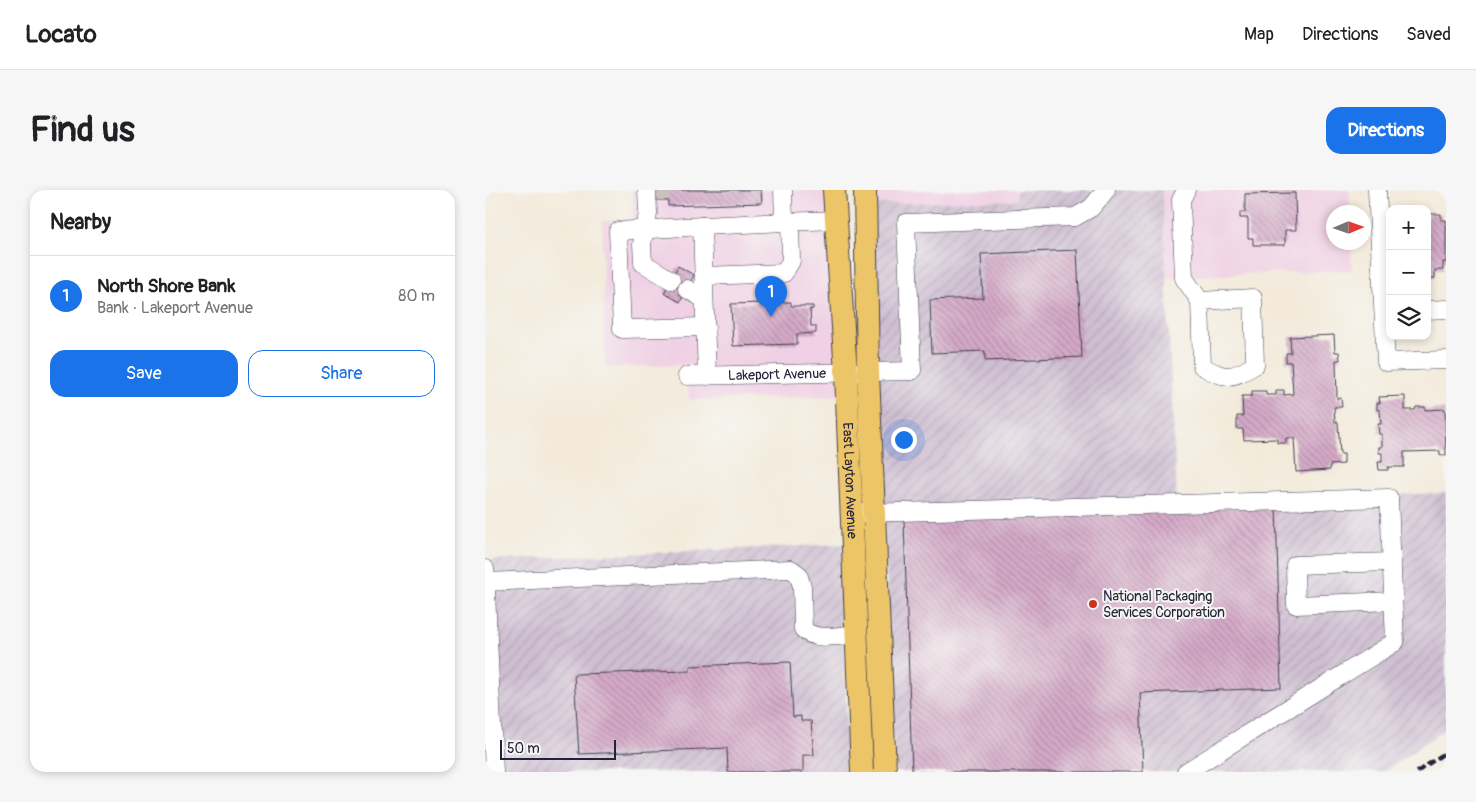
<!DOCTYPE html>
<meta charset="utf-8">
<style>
body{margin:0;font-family:Pangolin,sans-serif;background:#f6f6f6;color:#202124}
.controls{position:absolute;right:15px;top:15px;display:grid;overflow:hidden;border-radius:10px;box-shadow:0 2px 8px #0003}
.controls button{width:45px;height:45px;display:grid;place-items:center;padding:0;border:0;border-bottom:1px solid #e0e0e0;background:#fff;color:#202124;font:25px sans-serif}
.compass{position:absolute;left:841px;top:15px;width:45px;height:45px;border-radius:50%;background:#fff;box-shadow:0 2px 8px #0003;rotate:88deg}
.scale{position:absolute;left:15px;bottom:12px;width:116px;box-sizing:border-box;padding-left:5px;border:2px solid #22223b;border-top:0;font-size:14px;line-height:18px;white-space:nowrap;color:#22223b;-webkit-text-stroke:4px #f6f6f2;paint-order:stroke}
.you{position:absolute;left:418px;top:249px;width:18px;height:18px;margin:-12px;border:4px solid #fff;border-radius:50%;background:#1a73e8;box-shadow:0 0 0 8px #1a73e833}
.badge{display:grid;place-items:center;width:32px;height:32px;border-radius:50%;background:#1a73e8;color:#fff;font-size:16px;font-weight:700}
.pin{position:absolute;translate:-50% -41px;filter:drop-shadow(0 1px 2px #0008)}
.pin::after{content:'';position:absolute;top:26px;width:18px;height:15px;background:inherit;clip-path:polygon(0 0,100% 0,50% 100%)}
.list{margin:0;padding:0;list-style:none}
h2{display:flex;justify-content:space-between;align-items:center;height:65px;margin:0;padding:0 20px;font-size:21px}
h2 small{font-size:16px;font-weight:400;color:#757577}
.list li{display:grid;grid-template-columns:32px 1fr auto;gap:15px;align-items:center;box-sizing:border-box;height:80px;padding:0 20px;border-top:1px solid #e0e0e0}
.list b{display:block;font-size:19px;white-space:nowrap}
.list p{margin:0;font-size:16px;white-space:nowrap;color:#757577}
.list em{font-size:16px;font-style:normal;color:#757577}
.actions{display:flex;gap:10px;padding:15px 20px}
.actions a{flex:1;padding:11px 0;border:1px solid #1a73e8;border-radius:15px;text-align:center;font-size:18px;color:#1a73e8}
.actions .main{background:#1a73e8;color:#fff}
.icon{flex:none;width:28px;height:28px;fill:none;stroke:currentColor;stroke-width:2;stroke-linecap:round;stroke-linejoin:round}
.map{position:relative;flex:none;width:961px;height:582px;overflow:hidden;border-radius:15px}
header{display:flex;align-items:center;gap:30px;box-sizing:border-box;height:70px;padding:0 25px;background:#fff;border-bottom:1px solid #e0e0e0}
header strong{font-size:24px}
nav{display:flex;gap:28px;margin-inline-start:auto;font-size:18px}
.intro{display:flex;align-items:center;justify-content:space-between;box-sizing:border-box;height:120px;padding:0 30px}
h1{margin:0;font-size:35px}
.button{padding:12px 22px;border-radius:15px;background:#1a73e8;color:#fff;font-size:18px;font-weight:700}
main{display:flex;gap:30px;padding:0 30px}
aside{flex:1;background:#fff;border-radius:15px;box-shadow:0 2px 8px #0003}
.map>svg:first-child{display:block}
.built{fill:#f0d0e4}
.industrial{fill:url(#industrial-furrows)}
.building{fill:url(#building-back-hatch)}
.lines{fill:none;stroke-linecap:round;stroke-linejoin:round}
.minor-tunnel{stroke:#c9c2ba;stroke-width:18;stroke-dasharray:18 9;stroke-linecap:butt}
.minor-casing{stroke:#414053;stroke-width:19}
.major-casing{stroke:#414053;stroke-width:24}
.minor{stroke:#fff;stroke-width:18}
.major{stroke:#edc569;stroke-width:22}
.rail{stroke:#22223b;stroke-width:4;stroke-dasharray:8 4;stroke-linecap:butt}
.poi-dot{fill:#c8321e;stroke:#f6f6f2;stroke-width:2}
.labels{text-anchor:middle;stroke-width:4;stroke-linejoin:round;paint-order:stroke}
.street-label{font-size:14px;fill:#22223b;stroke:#f6f6f2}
.poi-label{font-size:14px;fill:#22223b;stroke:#f6f6f2;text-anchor:start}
</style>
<header>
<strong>Locato</strong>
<nav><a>Map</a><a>Directions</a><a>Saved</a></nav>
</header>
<div class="intro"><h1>Find us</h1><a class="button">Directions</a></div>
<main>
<aside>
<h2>Nearby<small></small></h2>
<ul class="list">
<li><span class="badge">1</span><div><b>North Shore Bank</b><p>Bank · Lakeport Avenue</p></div><em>80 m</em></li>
</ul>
<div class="actions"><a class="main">Save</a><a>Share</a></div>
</aside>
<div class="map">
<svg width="961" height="582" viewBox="0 0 961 582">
<defs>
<pattern id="industrial-furrows" width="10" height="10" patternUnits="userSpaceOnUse" patternTransform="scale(1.25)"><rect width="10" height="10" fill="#cebed1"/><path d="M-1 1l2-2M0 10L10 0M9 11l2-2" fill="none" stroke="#b1a3b4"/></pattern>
<pattern id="building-back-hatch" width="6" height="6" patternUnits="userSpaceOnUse" patternTransform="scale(1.25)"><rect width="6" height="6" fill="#d5aac8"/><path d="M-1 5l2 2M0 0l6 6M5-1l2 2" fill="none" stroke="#ac8aa4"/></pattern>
</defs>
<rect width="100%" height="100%" fill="#f6f6f2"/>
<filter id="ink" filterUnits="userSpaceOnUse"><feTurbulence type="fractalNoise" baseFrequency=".02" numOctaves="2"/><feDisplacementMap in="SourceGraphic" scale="10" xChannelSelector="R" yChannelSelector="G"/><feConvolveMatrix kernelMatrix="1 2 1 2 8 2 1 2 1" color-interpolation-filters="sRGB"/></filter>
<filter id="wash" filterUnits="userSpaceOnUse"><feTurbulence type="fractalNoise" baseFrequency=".0096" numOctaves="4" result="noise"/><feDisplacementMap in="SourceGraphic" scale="20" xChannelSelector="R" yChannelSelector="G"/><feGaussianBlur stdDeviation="1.12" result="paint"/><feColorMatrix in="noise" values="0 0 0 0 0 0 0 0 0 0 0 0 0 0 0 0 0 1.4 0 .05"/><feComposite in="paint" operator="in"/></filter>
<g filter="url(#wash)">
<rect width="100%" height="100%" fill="#f3eada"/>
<g class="built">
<polygon points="147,0 349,0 361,206 204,210 202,175 120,177 117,31 148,30"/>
<polygon points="389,0 532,0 532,10 389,14"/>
<polygon points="677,0 864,0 865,22 848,22 848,52 866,53 867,80 681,87"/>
</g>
<g class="industrial">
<polygon points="532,0 677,0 692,313 961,303 961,538 899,582 410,582 388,67 389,14 532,10"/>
<polygon points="358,354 362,566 359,582 17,582 7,370"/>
</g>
<g id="blocks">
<g class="building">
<polygon points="170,0 276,0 277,13 183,16 183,10 171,10"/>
<polygon points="810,3 811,40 800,40 800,55 768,55 768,48 763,48 763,28 755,28 755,22 760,22 760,4"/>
<polygon points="942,24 956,24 956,30 961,30 961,72 958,72 958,80 950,80 950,88 942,89"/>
<polygon points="592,60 597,167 500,171 500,161 447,163 445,110 498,108 496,64"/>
<polygon points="193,76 209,85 195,112 179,103"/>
<polygon points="306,112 306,116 328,116 328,119 325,119 326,136 331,136 331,143 312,144 312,154 248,156 246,114"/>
<polygon points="849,145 850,162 854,162 855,170 851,170 852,209 856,208 857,217 849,217 850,232 853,232 855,264 859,264 859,274 845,275 845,280 811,282 809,248 801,248 801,253 792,253 792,249 759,250 758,239 752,239 752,226 758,226 757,206 767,206 767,201 781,201 781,205 791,205 791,200 799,200 799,205 808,204 806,172 801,172 801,163 806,163 805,147"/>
<polygon points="920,206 920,220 930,220 931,217 940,217 940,220 960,219 961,265 955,265 955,261 919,262 919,277 903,277 903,280 894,280 893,272 897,272 897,263 894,263 894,257 897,257 897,244 894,244 893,234 896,234 895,220 892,220 892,213 895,213 894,207"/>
<polygon points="791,317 796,498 655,503 658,582 427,582 419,330"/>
<polygon points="305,472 308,527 316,526 316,531 326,531 329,565 318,565 318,582 243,582 242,558 94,564 89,484 205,481 205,476"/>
</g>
</g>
</g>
<g filter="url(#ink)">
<use href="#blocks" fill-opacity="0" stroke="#414053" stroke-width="1"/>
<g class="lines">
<polyline class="minor-tunnel" points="175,0 175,10"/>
<g class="minor-casing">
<g id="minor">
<polyline points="162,0 163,23 157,54 158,73 186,90"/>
<polyline points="298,0 299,32 351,30"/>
<path d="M701,0L696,10L699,88L715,111L717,176C740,190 747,189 770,175L768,108L715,111"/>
<polyline points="892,0 901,172 961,170"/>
<polyline points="217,36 133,41 137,139 221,137"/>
<polyline points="219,86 299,83 306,71 305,31"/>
<polyline points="202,99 219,109"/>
<polyline points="942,120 961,119"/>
<path id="s1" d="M202,186L427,181L421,33L590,27L606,18L621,0"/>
<polyline points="222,186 217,36 299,32"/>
<polyline points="378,323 904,308 910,452 701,582"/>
<polyline points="907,372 810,375 811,415 908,411"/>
<polyline points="0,379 9,582"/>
<path d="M1,392L306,379L313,384L317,396L318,439C329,452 357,445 372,444"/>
</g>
</g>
<g class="major-casing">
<g id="major">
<path id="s2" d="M349,0L361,183L377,582"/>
<polyline points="380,0 383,183 400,582"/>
</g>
</g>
<use href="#minor" class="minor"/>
<use href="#major" class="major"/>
<polyline class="rail" points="932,582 961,562"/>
</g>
</g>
<circle class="poi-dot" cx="608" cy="414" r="5"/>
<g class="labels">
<g class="street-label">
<text dy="5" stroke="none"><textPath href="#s1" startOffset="90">Lakeport Avenue</textPath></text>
<text dy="5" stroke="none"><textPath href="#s2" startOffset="291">East Layton Avenue</textPath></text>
</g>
<g class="poi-label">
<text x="618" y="411">National Packaging<tspan x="618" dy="16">Services Corporation</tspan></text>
</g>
</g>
</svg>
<div class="controls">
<button>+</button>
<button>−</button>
<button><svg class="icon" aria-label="layers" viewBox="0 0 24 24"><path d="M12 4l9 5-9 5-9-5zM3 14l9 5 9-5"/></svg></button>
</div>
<svg class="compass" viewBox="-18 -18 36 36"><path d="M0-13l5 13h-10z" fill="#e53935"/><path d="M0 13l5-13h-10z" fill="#757577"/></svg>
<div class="scale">50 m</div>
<div class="you"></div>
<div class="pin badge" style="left:286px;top:127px">1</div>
</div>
</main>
